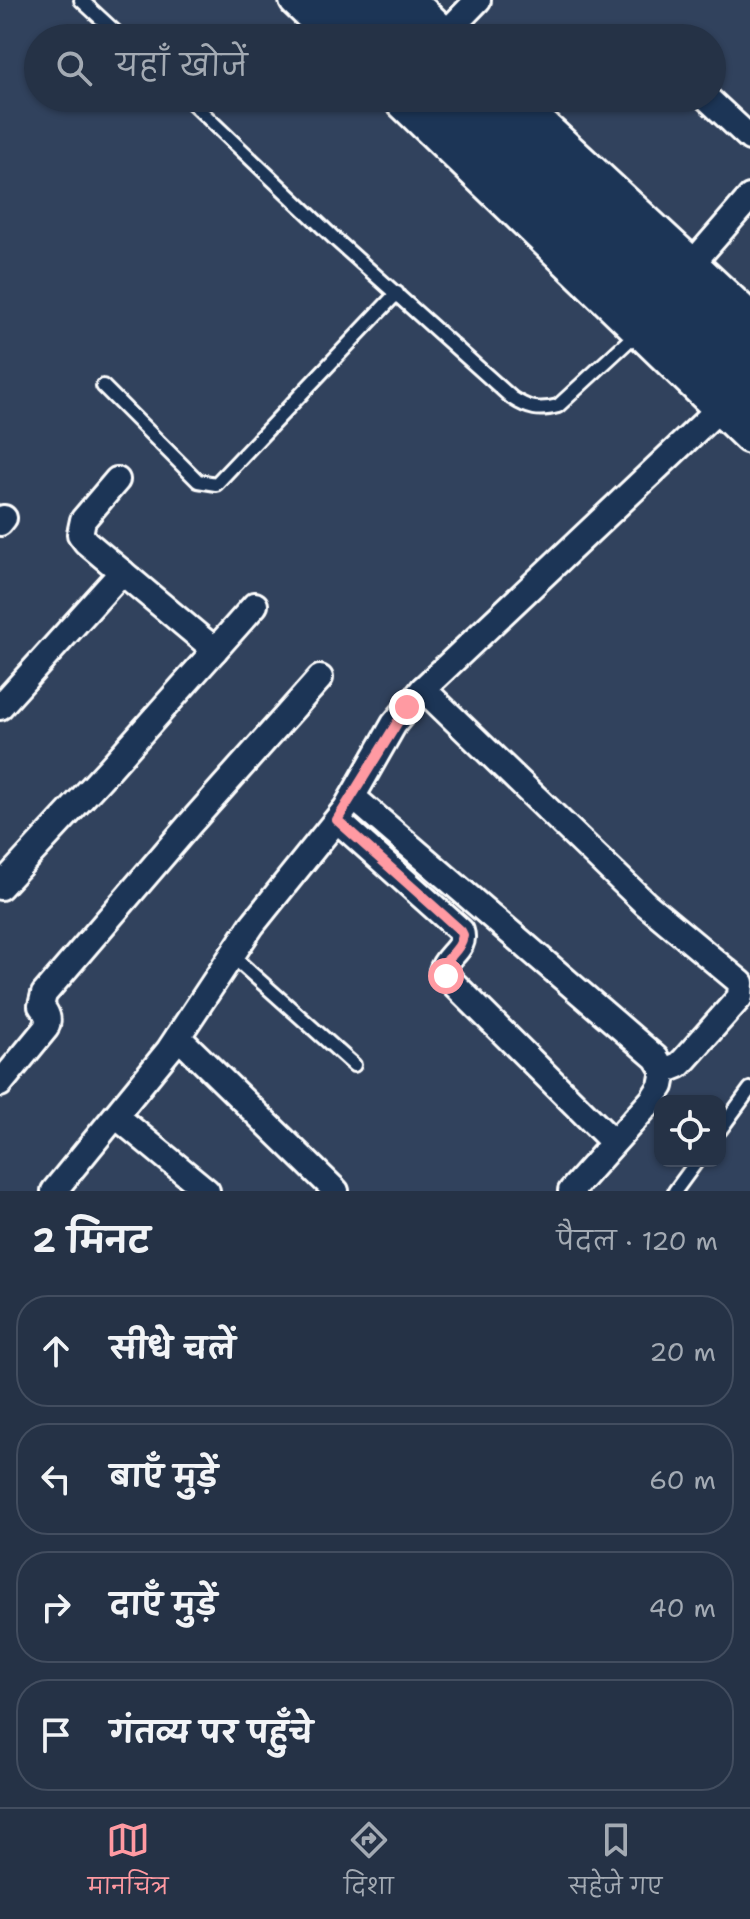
<!DOCTYPE html>
<html lang="hi">
<meta charset="utf-8">
<style>
body{margin:0;font-family:"Shantell Sans","Playpen Sans Deva",sans-serif;background:#313e51;color:#f1f3f6}
.controls{position:absolute;right:24px;bottom:24px;display:grid;overflow:hidden;border-radius:16px;box-shadow:0 2px 6px #0004}
.controls button{width:72px;height:72px;display:grid;place-items:center;padding:0;border:0;border-bottom:2px solid #424d5f;background:#253246;color:#f1f3f6;font:40px sans-serif}
.stop{position:absolute;width:24px;height:24px;margin:-18px;border:6px solid #ff9aa2;border-radius:50%;background:#fff}
.stop.end{background:#ff9aa2;border-color:#fff;box-shadow:0 2px 8px #0008}
.list{margin:0;padding:0;list-style:none}
h2{display:flex;justify-content:space-between;align-items:center;height:104px;margin:0;padding:0 32px;font-size:34px}
h2 small{font-size:26px;font-weight:400;color:#a3aab3}
.list li{display:grid;grid-template-columns:52px 1fr auto;gap:24px;align-items:center;box-sizing:border-box;height:112px;margin:0 16px 16px;padding:0 16px;border:2px solid #424d5f;border-radius:32px}
.list b{display:block;font-size:30px;white-space:nowrap}
.list em{font-size:26px;font-style:normal;color:#a3aab3}
.icon{flex:none;width:44px;height:44px;fill:none;stroke:currentColor;stroke-width:2;stroke-linecap:round;stroke-linejoin:round}
.map{position:relative;flex:none;width:750px;height:1191px;overflow:hidden}
.search{position:absolute;background:#253246;box-shadow:0 2px 6px #0004;left:24px;right:24px;top:24px;height:88px;display:flex;align-items:center;gap:20px;box-sizing:border-box;padding:0 28px;border-radius:44px;color:#a3aab3;font-size:30px}
.sheet{height:616px;background:#253246}
nav{display:flex;justify-content:space-around;align-items:center;box-sizing:border-box;height:112px;border-top:2px solid #424d5f;background:#253246;font-size:22px;color:#a3aab3}
nav a{display:grid;justify-items:center;gap:4px}
nav .on{color:#ff9aa2}
.map>svg:first-child{display:block}
.lines{fill:none;stroke-linecap:round;stroke-linejoin:round}
.lane-casing{stroke:#fff;stroke-width:18}
.street-casing{stroke:#fff;stroke-width:30}
.secondary-casing{stroke:#fff;stroke-width:40}
.primary-casing{stroke:#fff;stroke-width:44}
.lane{stroke:#1d3557;stroke-width:12}
.street{stroke:#1d3557;stroke-width:24}
.secondary{stroke:#1d3557;stroke-width:34}
.primary{stroke:#1d3557;stroke-width:38}
.route{stroke:#ff9aa2;stroke-width:10}
</style>
<div class="map">
<svg width="750" height="1191" viewBox="0 0 750 1191">
<rect width="100%" height="100%" fill="#31425d"/>
<filter id="ink" filterUnits="userSpaceOnUse"><feTurbulence type="fractalNoise" baseFrequency=".0125" numOctaves="2"/><feDisplacementMap in="SourceGraphic" scale="16" xChannelSelector="R" yChannelSelector="G"/><feConvolveMatrix kernelMatrix="1 2 1 2 8 2 1 2 1" color-interpolation-filters="sRGB"/></filter>
<g filter="url(#ink)">
<g class="lines">
<g class="lane-casing">
<g id="lane">
<polyline points="81,0 122,38"/>
<path d="M187,98L335,239L512,398C529,409 539,411 558,406L638,332"/>
<polyline points="103,386 198,481 216,484 397,293"/>
<polyline points="231,955 354,1065"/>
<polyline points="720,1130 750,1089"/>
<polyline points="675,1191 697,1161"/>
</g>
</g>
<g class="street-casing">
<g id="street">
<polyline points="444,35 478,0"/>
<polyline points="707,98 750,138"/>
<polyline points="691,265 750,197"/>
<polyline points="117,480 83,520 80,534 86,542 215,650"/>
<polyline points="0,523 4,518"/>
<polyline points="423,689 646,904 741,983 740,997 685,1059 679,1065 664,1071"/>
<polyline points="0,707 122,572"/>
<polyline points="353,797 656,1058 664,1071 661,1086 652,1100 571,1191"/>
<path d="M337,820L461,931C467,949 446,955 442,971L446,976L613,1142"/>
<polyline points="0,887 111,767 255,605"/>
<polyline points="178,1037 336,1191"/>
<path d="M0,1084L46,1028C50,1019 47,1013 41,1006L44,994L189,825L320,678"/>
<polyline points="116,1116 207,1191"/>
<polyline points="54,1191 169,1050 252,925 346,808 394,724 423,689 720,408"/>
</g>
</g>
<g class="secondary-casing">
<g id="secondary">
<polyline points="297,0 337,38"/>
<polyline points="407,0 447,38"/>
<polyline points="400,98 750,436"/>
<polyline points="511,98 750,320"/>
</g>
</g>
<g class="primary-casing">
<g id="primary">
<polyline points="332,0 372,38"/>
<polyline points="371,0 411,38"/>
<polyline points="434,98 750,402"/>
<polyline points="473,98 750,362"/>
</g>
</g>
<use href="#lane" class="lane"/>
<use href="#street" class="street"/>
<use href="#secondary" class="secondary"/>
<use href="#primary" class="primary"/>
</g>
</g>
<g class="lines" filter="url(#ink)">
<path class="route" d="M407,707L337,820L461,931L463,935C461,951 446,956 442,971L446,976"/>
</g>
</svg>
<div class="controls">
<button><svg class="icon" aria-label="locate" viewBox="0 0 24 24"><circle cx="12" cy="12" r="6"/><path d="M12 2v4M12 18v4M2 12h4M18 12h4"/></svg></button>
</div>
<div class="stop" style="left:446px;top:976px"></div>
<div class="stop end" style="left:407px;top:707px"></div>
<div class="search"><svg class="icon" aria-label="search" viewBox="0 0 24 24"><circle cx="10" cy="10" r="6"/><path d="M15 15l6 6"/></svg>यहाँ खोजें</div>
</div>
<section class="sheet">
<h2>2 मिनट<small>पैदल · 120 m</small></h2>
<ul class="list">
<li><svg class="icon" aria-label="ahead" viewBox="0 0 24 24"><path d="M12 20V5M6 11l6-6 6 6"/></svg><div><b>सीधे चलें</b></div><em>20 m</em></li>
<li><svg class="icon" aria-label="left" viewBox="0 0 24 24"><path d="M17 20v-9H6M10 6l-5 5 5 5"/></svg><div><b>बाएँ मुड़ें</b></div><em>60 m</em></li>
<li><svg class="icon" aria-label="right" viewBox="0 0 24 24"><path d="M7 20v-9h11M14 6l5 5-5 5"/></svg><div><b>दाएँ मुड़ें</b></div><em>40 m</em></li>
<li><svg class="icon" aria-label="arrive" viewBox="0 0 24 24"><path d="M6 21V4h12l-3 4 3 4H6"/></svg><div><b>गंतव्य पर पहुँचे</b></div></li>
</ul>
</section>
<nav>
<a class="on"><svg class="icon" aria-label="map" viewBox="0 0 24 24"><path d="M3 6l6-2 6 2 6-2v14l-6 2-6-2-6 2zM9 4v14M15 6v14"/></svg>मानचित्र</a>
<a><svg class="icon" aria-label="directions" viewBox="0 0 24 24"><path d="M12 3l9 9-9 9-9-9zM9 14v-3h6M13 9l2 2-2 2"/></svg>दिशा</a>
<a><svg class="icon" aria-label="saved" viewBox="0 0 24 24"><path d="M7 4h10v16l-5-4-5 4z"/></svg>सहेजे गए</a>
</nav>
